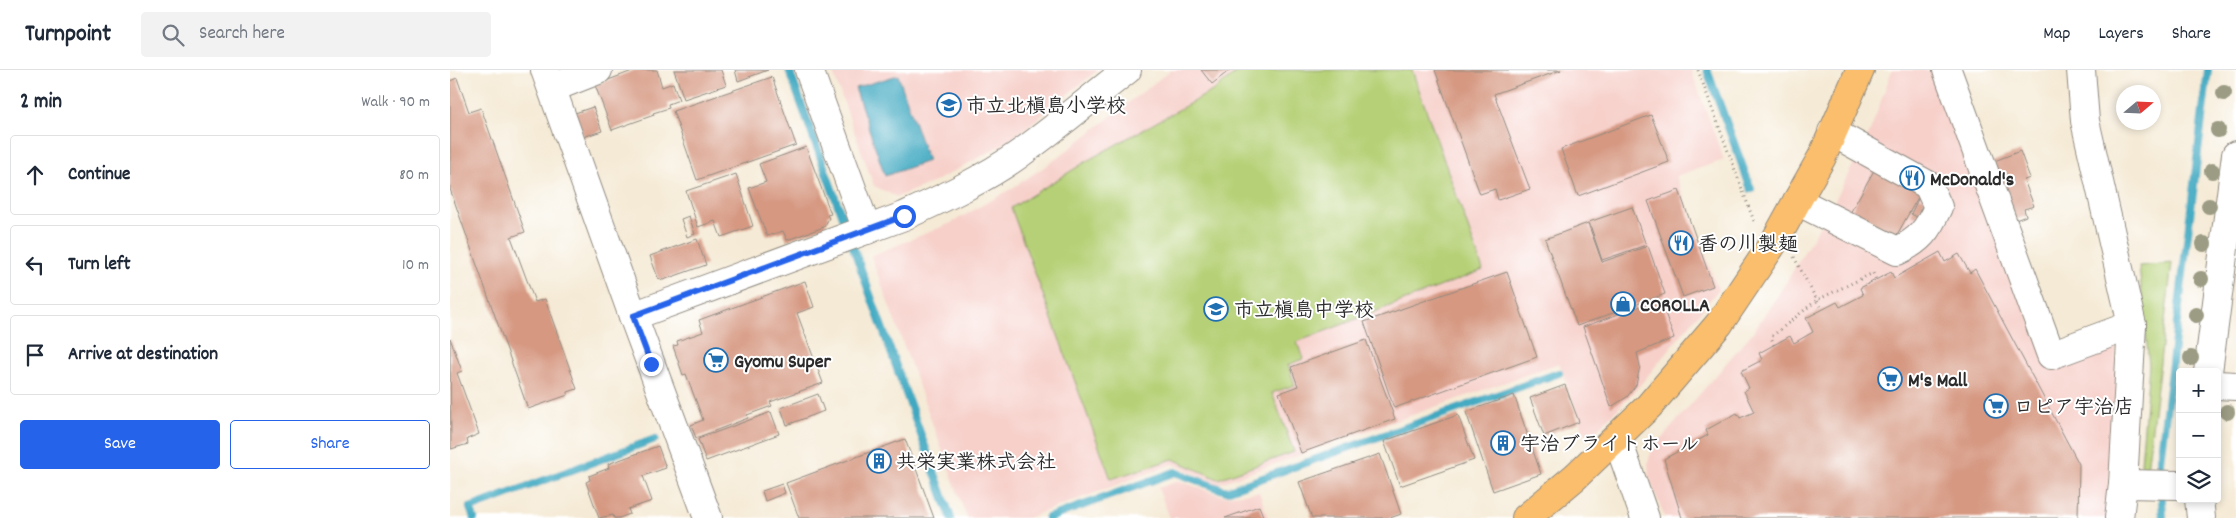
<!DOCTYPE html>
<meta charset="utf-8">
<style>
body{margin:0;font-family:Dekko,"Klee One",sans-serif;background:#f2f2f3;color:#1f2937}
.controls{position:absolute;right:15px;bottom:15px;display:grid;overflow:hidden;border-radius:5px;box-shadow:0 2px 8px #0003}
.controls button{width:45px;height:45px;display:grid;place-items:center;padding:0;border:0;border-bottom:1px solid #e0e1e3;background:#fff;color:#1f2937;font:25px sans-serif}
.compass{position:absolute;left:1666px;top:15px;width:45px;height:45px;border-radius:50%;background:#fff;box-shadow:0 2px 8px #0003;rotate:71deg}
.stop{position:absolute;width:15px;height:15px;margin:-11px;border:4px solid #2563eb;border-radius:50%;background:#fff}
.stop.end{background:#2563eb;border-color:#fff;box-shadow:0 1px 5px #0008}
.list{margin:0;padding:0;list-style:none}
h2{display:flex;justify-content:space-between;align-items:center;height:65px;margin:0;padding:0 20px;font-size:21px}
h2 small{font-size:16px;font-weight:400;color:#747a83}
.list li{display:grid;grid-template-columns:32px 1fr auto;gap:15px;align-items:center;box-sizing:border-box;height:80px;margin:0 10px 10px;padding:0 10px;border:1px solid #e0e1e3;border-radius:5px}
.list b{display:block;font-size:19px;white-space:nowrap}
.list em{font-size:16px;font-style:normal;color:#747a83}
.actions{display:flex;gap:10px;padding:15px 20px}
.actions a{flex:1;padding:11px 0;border:1px solid #2563eb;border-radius:5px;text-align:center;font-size:18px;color:#2563eb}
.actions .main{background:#2563eb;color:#fff}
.icon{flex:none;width:28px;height:28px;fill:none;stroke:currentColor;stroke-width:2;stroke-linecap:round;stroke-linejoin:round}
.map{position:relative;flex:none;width:1786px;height:448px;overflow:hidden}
header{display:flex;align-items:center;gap:30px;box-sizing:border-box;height:70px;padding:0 25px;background:#fff;border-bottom:1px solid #e0e1e3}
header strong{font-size:24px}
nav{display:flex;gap:28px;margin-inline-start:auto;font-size:18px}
.search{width:350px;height:45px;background:#f2f2f3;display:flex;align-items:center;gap:12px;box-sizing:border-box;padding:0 18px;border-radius:5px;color:#747a83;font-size:19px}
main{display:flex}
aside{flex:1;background:#fff}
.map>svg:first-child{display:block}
.built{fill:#f7d0ca}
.green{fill:#b5d076;stroke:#707e50}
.water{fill:#41a9c1;stroke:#366a76}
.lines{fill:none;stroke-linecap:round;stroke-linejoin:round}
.stream{stroke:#41a9c1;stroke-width:8}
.building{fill:#d69881}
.minor-casing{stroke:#908a80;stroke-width:30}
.highway-casing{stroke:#908a80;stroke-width:30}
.path{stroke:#908a80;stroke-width:3;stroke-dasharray:1 4;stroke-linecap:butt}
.minor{stroke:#fff;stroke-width:28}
.highway{stroke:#fabe6d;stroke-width:28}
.tree{fill:#9c9c84}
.route{stroke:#2563eb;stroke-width:6}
.labels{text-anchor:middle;stroke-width:4;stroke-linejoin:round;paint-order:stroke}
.poi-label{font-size:20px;font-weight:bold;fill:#2b2b2b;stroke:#fff;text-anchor:start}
</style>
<header>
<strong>Turnpoint</strong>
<div class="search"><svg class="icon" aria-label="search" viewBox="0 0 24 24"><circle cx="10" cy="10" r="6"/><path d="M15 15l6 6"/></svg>Search here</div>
<nav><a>Map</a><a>Layers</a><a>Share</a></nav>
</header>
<main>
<aside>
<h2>2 min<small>Walk · 90 m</small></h2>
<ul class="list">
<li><svg class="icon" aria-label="ahead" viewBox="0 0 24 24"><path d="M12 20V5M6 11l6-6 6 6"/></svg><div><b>Continue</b></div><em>80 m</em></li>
<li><svg class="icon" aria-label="left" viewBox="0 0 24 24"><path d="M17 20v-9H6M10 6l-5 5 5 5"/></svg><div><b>Turn left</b></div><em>10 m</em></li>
<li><svg class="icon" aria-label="arrive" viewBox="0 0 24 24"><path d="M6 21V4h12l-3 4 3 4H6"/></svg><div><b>Arrive at destination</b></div></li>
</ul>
<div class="actions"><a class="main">Save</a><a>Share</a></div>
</aside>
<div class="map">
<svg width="1786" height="448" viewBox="0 0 1786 448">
<rect width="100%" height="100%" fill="#fff"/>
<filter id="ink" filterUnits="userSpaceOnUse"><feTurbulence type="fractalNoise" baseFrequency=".02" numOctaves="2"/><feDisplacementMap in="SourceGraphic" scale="10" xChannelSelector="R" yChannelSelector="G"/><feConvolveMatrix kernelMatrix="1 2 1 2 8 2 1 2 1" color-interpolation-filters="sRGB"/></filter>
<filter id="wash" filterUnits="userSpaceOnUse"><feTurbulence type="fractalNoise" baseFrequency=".0096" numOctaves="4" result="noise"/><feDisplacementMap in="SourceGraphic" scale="20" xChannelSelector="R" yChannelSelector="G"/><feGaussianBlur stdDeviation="1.12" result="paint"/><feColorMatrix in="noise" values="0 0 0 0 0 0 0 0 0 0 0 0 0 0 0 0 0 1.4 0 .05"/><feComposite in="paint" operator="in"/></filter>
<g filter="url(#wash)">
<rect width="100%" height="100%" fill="#f5ead5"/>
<g class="built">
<polygon points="382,0 648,0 561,70 484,112 447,127 424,116"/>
<polygon points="721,0 1241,0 1274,90 1226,106 1268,220 1186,320 1137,370 1109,293 768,414 723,394 577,448 517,448 421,186 501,153 561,119 606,89"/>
<polygon points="1442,0 1488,0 1597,297 1666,273 1666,322 1656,448 1215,448 1199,407 1198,393 1201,381 1303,262 1334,216 1384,132 1420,62"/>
<polygon points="729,411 773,426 809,422 818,448 720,448 708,418"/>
</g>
<g class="green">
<polygon points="790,0 962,0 1033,200 847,272 853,289 838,295 845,315 822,323 844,382 768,409 723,389 661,409 561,138 642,88 764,20"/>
<polygon points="1722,193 1697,400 1691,394 1699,295 1689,196"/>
</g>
<polygon class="water" points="448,5 478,91 435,106 405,18"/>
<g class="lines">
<g class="stream">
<polyline points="339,0 501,448"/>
<polyline points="1257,0 1301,119"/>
<polyline points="24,448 20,438 205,369"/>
<polyline points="598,448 725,402 776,421 1109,303"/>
<polyline points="1713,448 1710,391 1758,0"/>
</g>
</g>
<g id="blocks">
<g class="building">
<polygon points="185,0 207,0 212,17 223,13 229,30 218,34 219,38 203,43 204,45 162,60 145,15"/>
<polygon points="224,0 271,0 276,15 234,29"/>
<polygon points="285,0 318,0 288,11"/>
<polygon points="751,0 780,0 762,14"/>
<polygon points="985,0 1111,0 1044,24 1080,119 1048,130 1045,119 1030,124"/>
<polygon points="322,7 346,75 247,110 223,41"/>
<polygon points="7,8 19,42 31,38 75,162 61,167 85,232 95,229 127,319 118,322 118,325 78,339 0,119 0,11"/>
<polygon points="143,37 152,61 133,67 125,43"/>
<polygon points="1201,45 1219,92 1128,126 1111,79"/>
<polygon points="356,77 381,144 377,145 379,148 374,157 337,170 333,161 317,166 299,118 316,112 309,94"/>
<polygon points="1570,81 1580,108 1574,110 1584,136 1574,139 1576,146 1563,151 1542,92"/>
<polygon points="1427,95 1472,120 1444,170 1399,145"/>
<polygon points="286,104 303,156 271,167 265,151 248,157 236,121"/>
<polygon points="1229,120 1263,216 1233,227 1198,131"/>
<polygon points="1469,127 1475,129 1467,147 1461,144"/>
<polygon points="1182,137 1196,175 1152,190 1139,152"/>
<polygon points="239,146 245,164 237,167 231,149"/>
<polygon points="1138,153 1152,192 1198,176 1215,224 1127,256 1095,169"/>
<polygon points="247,169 256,195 213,210 208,208 200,186"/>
<polygon points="1490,182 1495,192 1509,184 1520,203 1525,199 1629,394 1628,448 1232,448 1214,389 1258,365 1256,360 1287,343 1290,348 1304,342 1294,321 1299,318 1291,301 1312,290 1309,283 1340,266 1344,273 1363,262 1356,248 1387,232 1390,237 1413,225 1410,218 1441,202 1444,208"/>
<polygon points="1057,202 1087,287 944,338 914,252"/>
<polygon points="355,211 364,237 347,243 373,313 320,332 322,336 297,345 298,348 246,368 241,355 253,350 236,304 233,305 223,276 228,275 227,271 253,262 249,250"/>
<polygon points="1210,229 1224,268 1187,283 1190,296 1186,315 1177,327 1161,337 1133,257"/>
<polygon points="0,268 12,301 7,303 29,364 17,369 18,374 1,379"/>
<polygon points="916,270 945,349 851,383 829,323 848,316 841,297"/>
<polygon points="1115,315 1129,352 1094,366 1080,328"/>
<polygon points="368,324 374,341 337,355 331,338"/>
<polygon points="1064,325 1091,404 1043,421 1016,342"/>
<polygon points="321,342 329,364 256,391 248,369"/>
<polygon points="1008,345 1024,390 950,416 934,371"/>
<polygon points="455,369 484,448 349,448 336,413"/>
<polygon points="208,376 216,398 193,406 202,431 178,439 180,444 169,448 164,448 163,445 149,448 136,412 140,410 139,406 159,398 158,394"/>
<polygon points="930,384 951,444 940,448 862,448 849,412"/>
<polygon points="332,414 335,423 315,431 312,421"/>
<polygon points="809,436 814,448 775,448"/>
</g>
</g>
</g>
<g filter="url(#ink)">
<use href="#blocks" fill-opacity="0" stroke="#908a80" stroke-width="1"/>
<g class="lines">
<g class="minor-casing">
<g id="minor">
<polyline points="95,0 183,246 258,448"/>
<polyline points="359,0 417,160"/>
<polyline points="1497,0 1601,285 1682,255"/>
<polyline points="1631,0 1635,51 1682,255 1673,414 1669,448"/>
<polyline points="102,18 148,0"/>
<path d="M1347,131L1447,181C1469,171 1478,160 1488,137L1478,115L1382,62"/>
<path d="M183,246L454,146C493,128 533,110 568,85C606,58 641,28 677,0"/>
<polyline points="1758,302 1786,85"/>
<polyline points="1767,315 1786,316"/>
<polyline points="1167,368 1195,448"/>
<polyline points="1673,414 1730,415"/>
<polyline points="1749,429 1751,448"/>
</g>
</g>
<g class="highway-casing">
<polyline id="highway" points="1076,448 1125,407 1199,336 1269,254 1326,169 1347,131 1372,87 1410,0"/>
</g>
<g class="path">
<polyline points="1248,0 1305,154"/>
<polyline points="1344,187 1372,240"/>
<polyline points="1324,275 1321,267 1367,230 1423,203 1426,210"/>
</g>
<use href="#minor" class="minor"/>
<use href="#highway" class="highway"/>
</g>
<g class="tree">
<circle cx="1774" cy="23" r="8"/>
<circle cx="1768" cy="60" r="8"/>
<circle cx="1762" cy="101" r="8"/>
<circle cx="1759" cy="136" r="8"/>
<circle cx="1754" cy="174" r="8"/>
<circle cx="1751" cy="209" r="8"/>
<circle cx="1746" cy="245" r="8"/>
<circle cx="1741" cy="288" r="8"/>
<circle cx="1777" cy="342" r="8"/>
</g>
</g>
<g class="lines" filter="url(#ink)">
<polyline class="route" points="201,294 183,246 454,146"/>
</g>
<defs>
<g id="school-ring" transform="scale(1.25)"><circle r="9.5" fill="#fff" stroke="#1f6fb2" stroke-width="1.5"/><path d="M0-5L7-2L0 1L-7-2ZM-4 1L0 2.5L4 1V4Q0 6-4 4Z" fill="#1f6fb2"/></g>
<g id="restaurant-ring" transform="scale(1.25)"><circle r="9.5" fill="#fff" stroke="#1f6fb2" stroke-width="1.5"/><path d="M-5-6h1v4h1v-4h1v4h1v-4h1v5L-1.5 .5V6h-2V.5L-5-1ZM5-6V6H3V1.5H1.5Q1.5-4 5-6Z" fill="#1f6fb2"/></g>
<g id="shop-ring" transform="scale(1.25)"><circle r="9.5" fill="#fff" stroke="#1f6fb2" stroke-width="1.5"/><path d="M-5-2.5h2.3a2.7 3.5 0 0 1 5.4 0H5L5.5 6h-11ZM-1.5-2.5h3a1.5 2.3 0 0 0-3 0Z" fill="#1f6fb2"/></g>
<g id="supermarket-ring" transform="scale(1.25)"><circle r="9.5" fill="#fff" stroke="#1f6fb2" stroke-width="1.5"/><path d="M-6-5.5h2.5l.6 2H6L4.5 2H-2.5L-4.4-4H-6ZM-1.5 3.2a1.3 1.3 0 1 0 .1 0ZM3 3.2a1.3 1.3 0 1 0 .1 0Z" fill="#1f6fb2"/></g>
<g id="building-ring" transform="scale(1.25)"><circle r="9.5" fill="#fff" stroke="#1f6fb2" stroke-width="1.5"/><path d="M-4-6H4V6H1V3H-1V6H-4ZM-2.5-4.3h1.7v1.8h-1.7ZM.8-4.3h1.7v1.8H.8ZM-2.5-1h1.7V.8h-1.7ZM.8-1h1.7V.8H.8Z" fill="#1f6fb2"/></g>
</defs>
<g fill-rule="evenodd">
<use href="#school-ring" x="499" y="35"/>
<use href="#restaurant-ring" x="1462" y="108"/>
<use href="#restaurant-ring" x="1231" y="173"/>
<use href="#shop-ring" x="1173" y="234"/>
<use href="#school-ring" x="766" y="239"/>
<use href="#supermarket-ring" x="266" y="290"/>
<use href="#supermarket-ring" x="1440" y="309"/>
<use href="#supermarket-ring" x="1546" y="336"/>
<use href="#building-ring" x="1053" y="373"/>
<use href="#building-ring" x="429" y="391"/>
</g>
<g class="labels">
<g class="poi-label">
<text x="516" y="42">市立北槇島小学校</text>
<text x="1480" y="115">McDonald's</text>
<text x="1248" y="180">香の川製麺</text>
<text x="1190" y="241">COROLLA</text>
<text x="784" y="246">市立槇島中学校</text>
<text x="284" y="297">Gyomu Super</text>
<text x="1458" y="316">M's Mall</text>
<text x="1564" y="343">ロピア宇治店</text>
<text x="1070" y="380">宇治ブライトホール</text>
<text x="446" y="398">共栄実業株式会社</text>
</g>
</g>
</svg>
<div class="controls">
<button>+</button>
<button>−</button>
<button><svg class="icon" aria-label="layers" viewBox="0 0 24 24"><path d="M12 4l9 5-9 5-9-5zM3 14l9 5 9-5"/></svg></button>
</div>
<svg class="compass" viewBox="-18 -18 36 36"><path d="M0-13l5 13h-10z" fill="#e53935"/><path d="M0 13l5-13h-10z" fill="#747a83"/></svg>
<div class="stop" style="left:454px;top:146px"></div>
<div class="stop end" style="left:201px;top:294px"></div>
</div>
</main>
